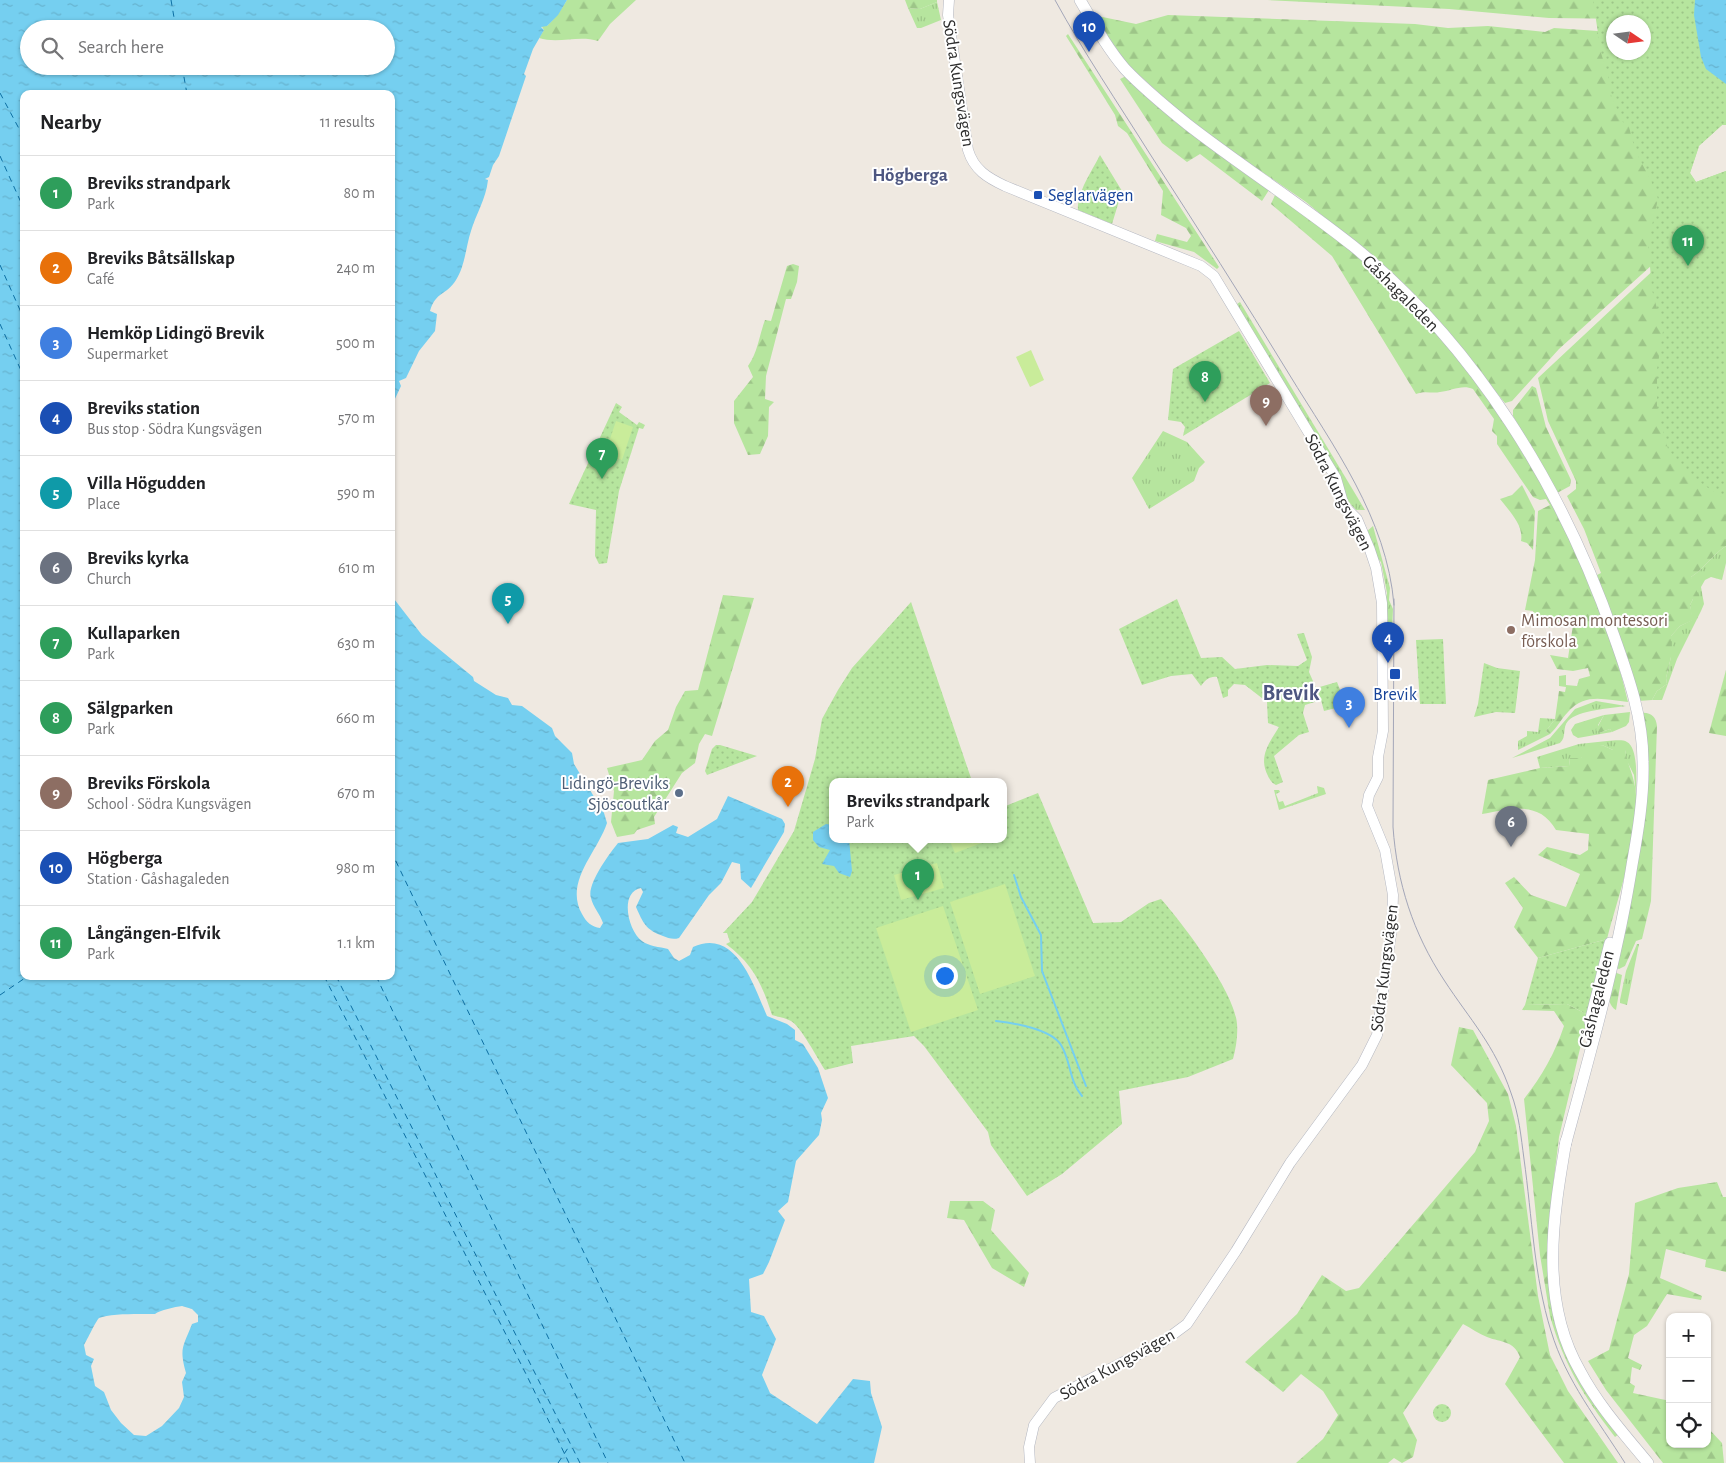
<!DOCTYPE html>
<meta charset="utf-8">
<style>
body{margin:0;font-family:"Alegreya Sans",sans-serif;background:#f2f2f2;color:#202124}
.controls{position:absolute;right:15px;bottom:15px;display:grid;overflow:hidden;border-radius:10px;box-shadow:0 1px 4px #0004}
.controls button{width:45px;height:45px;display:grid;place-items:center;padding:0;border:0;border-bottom:1px solid #e0e0e0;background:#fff;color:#202124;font:25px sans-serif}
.compass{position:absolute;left:1606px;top:15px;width:45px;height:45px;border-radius:50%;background:#fff;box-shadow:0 1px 4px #0004;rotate:103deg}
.you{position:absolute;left:944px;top:975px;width:18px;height:18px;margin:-12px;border:4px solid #fff;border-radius:50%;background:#1a73e8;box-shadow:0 0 0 8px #1a73e833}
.badge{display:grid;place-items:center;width:32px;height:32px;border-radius:50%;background:#4264fb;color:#fff;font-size:16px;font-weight:700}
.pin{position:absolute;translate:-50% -41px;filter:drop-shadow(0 1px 2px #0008)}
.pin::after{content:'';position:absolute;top:26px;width:18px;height:15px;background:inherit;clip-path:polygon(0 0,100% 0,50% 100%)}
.popup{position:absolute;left:829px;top:778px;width:178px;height:65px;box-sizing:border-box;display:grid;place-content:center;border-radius:10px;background:#fff;filter:drop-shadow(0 1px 4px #0005);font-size:16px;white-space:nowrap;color:#757577}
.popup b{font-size:19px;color:#202124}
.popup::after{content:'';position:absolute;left:50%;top:100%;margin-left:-10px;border:10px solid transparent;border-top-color:#fff}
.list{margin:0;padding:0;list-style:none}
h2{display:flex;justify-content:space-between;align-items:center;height:65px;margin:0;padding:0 20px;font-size:21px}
h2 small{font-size:16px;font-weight:400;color:#757577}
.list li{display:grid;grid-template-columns:32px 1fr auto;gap:15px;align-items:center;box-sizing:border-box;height:75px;padding:0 20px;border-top:1px solid #e0e0e0}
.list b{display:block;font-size:19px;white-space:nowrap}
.list p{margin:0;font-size:16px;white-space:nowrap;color:#757577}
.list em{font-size:16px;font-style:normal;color:#757577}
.icon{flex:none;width:28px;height:28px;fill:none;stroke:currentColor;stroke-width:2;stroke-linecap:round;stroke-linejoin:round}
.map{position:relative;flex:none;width:1726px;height:1463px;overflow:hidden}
.search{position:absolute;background:#fff;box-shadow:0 1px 4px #0004;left:20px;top:20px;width:375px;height:55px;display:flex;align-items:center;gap:12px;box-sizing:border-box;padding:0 18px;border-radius:28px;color:#757577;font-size:19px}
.panel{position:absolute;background:#fff;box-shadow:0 1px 4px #0004;left:20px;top:90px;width:375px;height:890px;border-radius:10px}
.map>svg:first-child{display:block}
.grass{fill:url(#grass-tufts)}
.forest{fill:url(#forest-firs)}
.park{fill:url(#park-dots);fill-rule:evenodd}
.pitch{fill:#c9ec9a}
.water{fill:url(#water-ripples);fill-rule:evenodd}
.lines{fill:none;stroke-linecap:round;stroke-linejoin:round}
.stream{stroke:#75cff0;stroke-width:2}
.ferry{stroke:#0d6fa3;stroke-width:1;stroke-dasharray:6 5;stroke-linecap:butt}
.tertiary-casing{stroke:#b4b7c1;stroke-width:11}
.secondary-casing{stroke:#b4b7c1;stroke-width:12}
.tertiary{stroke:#fff;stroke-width:10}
.secondary{stroke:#fff;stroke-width:11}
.tram{stroke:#a3a6b8;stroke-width:1}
.transit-dot{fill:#1a4fb4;stroke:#fff;stroke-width:2}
.education-dot{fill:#8d6e63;stroke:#fff;stroke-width:2}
.service-dot{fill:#5c6f8a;stroke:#fff;stroke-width:2}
.labels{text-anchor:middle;stroke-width:4;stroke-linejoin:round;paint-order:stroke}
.street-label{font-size:18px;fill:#2e2e2e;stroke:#fff}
.transit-label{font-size:18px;fill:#164399;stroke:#fff;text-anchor:start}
.education-label{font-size:18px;fill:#785e54;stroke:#fff;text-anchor:start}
.service-label{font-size:18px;fill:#4e5e75;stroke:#fff;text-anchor:end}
.neighbourhood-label{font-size:19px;font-weight:bold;fill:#4d5680;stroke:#fff}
.district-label{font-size:22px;font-weight:bold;fill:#4d5680;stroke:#fff}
</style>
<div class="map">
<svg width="1726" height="1463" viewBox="0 0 1726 1463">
<defs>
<pattern id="grass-tufts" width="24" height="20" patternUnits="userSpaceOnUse" patternTransform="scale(1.25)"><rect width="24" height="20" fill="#b6e59e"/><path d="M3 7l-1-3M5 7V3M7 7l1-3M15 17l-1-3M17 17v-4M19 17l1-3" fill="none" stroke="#9dc588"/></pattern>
<pattern id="forest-firs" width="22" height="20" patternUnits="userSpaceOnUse" patternTransform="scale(1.25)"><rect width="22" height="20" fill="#b6e59e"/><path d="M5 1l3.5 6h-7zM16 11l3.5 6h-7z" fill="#9dc588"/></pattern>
<pattern id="park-dots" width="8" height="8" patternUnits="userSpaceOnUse" patternTransform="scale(1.25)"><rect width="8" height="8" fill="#b6e59e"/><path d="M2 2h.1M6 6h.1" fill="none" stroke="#9dc588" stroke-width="1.8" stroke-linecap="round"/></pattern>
<pattern id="water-ripples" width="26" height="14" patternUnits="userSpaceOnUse" patternTransform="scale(1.25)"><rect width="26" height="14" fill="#75cff0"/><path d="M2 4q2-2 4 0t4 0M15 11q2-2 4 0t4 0" fill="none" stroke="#66b2ce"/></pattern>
</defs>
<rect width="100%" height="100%" fill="#efe9e1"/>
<g class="grass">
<polygon points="937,2 941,20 921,28 917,28 908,8 920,9"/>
<polygon points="1240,302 1365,510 1356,510 1346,499 1237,304"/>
<polygon points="1163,431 1187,442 1205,462 1199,468 1194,481 1149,509 1132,478"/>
<polygon points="1373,526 1390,588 1389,600 1393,609 1392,632 1389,633 1386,598 1387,593 1381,562 1377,558 1366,532"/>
<path d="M1726,546V563L1722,580L1711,577L1705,580L1701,587L1704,604L1701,611L1677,659L1662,700H1652L1657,691L1667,684L1666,678L1671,657L1670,637L1680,626L1692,620L1690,605L1693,599L1691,577C1705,568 1712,555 1726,546Z"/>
<path d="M1596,701L1626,706C1612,708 1578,710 1568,721C1562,727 1567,737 1560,743L1512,758L1550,738L1575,709Z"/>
<polygon points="1604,715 1598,725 1599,733 1610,729 1612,732 1578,738 1573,735 1571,730 1575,724"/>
<polygon points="1540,718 1555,719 1546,731 1550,734 1518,750 1518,741 1527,736 1527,731 1538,732"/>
<path d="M1607,741C1613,741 1622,739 1627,742C1639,748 1636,785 1636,796L1634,775L1627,761L1625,750H1613L1602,745L1581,758H1570L1569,766L1540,768L1537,757L1579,744Z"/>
<polygon points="1317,786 1324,788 1326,794 1279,810 1274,790 1279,790 1280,792 1276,794 1279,802 1283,801 1285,806 1318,793"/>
<polygon points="1637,944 1639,944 1627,1005 1620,1003 1620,1000 1626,971"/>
<path d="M1550,1316H1554L1619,1434L1615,1437C1584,1397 1564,1365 1550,1316Z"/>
</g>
<g class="forest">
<path d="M567,0H636L610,24L598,41C579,35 558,44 539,38L544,30L541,25L547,26C555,18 561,10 567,0Z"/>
<polygon points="905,0 937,0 937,2 920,9 908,8"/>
<polygon points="1267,0 1695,0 1636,19 1549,18 1449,9"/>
<polygon points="1093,15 1136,24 1168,15 1415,24 1448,28 1488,26 1545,32 1554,28 1613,32 1614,52 1644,52 1726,125 1722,125 1702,143 1696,137 1652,265 1559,349 1512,401 1505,403 1431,314 1364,250 1306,202 1220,143 1181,113 1127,64"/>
<polygon points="1068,34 1219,267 1217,269 1194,252 1155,241 1157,234 1187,242 1191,236 1186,228 1161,215 1163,191 1127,133 1118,126 1115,115 1066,36"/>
<polygon points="1126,76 1174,121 1269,190 1262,201 1200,154 1187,162 1162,143 1120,79"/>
<path d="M1699,146L1690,173L1696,182L1726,171V546C1712,555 1705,568 1691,577L1700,599L1698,603L1693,599L1690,605L1693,620L1680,626L1671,636V657L1666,678L1667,684L1657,691L1652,700L1638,701L1628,663L1597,575L1601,573L1584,529L1567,496L1576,489V481L1548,421L1538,378L1660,264L1687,166Z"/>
<path d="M1275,195C1312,221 1349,247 1383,278C1499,383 1593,549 1628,702C1606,700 1585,692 1568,712C1561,719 1557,728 1550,734L1546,731L1555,719L1559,691L1565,692L1566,687L1559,686V676L1566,675V685L1577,686L1579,679L1590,676L1588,668L1573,671L1557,669L1550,655L1568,658L1573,625L1553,621L1552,628L1535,625L1533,611L1525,610L1535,560L1538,511L1550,505L1546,499L1540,500L1533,497L1497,444V436L1492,431L1494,419L1473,389C1462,384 1451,391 1440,392C1432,394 1425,390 1416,394L1332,256L1271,204Z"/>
<path d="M793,264L799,266L797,282L791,299H786L766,376L765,399L774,402L769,407L768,436L760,454L748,455L734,423V401L753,377L748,366C758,352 759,336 765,320L771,321L787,266Z"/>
<polygon points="1532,386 1536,388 1546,427 1571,480 1570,486 1557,493 1513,416 1513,410"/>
<path d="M1522,485L1535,511L1533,550L1527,543L1521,541C1524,525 1509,511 1500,499L1512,495Z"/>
<polygon points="723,595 754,598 712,736 705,734 699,744 695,763 682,773 654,817 655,824 637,830 634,834 617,837 611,822 614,791 607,768 642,760 655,741 668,730 676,707 685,691 698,690"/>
<polygon points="1726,670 1726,736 1709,733"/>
<polygon points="1630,712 1629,722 1626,726 1612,732 1610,729 1599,733 1596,730 1604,715"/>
<path d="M1641,713C1651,712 1656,717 1657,726L1651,901L1642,939L1636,941L1625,966L1619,969L1615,967L1634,886Z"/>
<path d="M1602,745L1613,750H1625C1628,766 1635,778 1636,795C1638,843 1619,893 1607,939L1538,958L1514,927L1523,908L1505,883L1514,877L1531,895L1566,907L1580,874L1538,855L1547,847L1580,855L1588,850L1589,834L1556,830C1539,800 1511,809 1482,814L1488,780L1540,768L1569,766L1570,758H1581L1585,751Z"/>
<path d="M1614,972L1622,975L1616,1010C1603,1002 1612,984 1614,972Z"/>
<path d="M1567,1004L1588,1015L1559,1137L1549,1220L1554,1316H1550L1540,1255L1524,1099C1542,1076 1555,1053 1564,1026L1554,1011L1522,1010L1525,1005Z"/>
<path d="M1459,1027L1473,1030L1508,1094L1516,1126L1538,1296L1550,1355L1568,1391L1618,1463H1564L1505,1384L1520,1357C1513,1340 1502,1343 1487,1337C1479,1334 1471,1328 1463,1324L1403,1413L1417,1440L1413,1457L1402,1463L1394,1458L1388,1463H1296L1323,1439L1338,1415L1323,1391L1301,1374L1283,1392L1245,1362L1297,1314L1322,1275L1346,1291L1359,1288L1475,1152L1489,1121L1487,1103L1451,1065Z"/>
<polygon points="1717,1182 1723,1197 1726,1197 1726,1272 1705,1267 1706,1260 1666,1249 1660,1278 1702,1296 1701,1300 1667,1294 1647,1326 1634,1335 1628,1358 1642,1365 1640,1370 1632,1367 1630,1383 1635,1386 1633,1393 1670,1401 1670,1444 1707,1444 1707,1427 1722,1443 1724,1463 1663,1463 1606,1390 1588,1361 1609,1350 1629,1274 1635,1203 1678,1188"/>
<polygon points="950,1201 983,1201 995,1210 991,1230 1029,1273 1024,1287 992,1268 964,1220 947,1218"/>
</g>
<g class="park">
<path d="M1593,0H1726V125H1722L1699,146L1690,173L1696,182L1726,171V500L1689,475L1668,449L1657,409V369L1663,331L1652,290L1648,243L1658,199L1654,187L1635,150L1629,127L1622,121L1611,95L1608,75L1601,53ZM1614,22H1644V52H1614Z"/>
<path d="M1100,155L1122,191L1112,224L1078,210C1077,192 1092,171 1100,155Z"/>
<polygon points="1239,331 1270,383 1183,436 1185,427 1181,422 1168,420 1173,369"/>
<polygon points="616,403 622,407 619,412 637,425 639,422 645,425 643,429 639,428 619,491 607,563 599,564 595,556 596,510 569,504"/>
<path d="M1177,599L1201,658L1222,657L1235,669L1267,665L1298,666L1307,660L1297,634L1304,633L1312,657L1309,672L1316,688L1337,682L1347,708L1342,710L1340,707L1324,711L1321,700L1305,705L1303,713L1309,732L1299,735L1274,756L1283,782L1276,785C1271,782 1270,780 1268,776C1258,757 1269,743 1279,727L1268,723L1267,702L1245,685L1234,684L1228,690V696L1223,698L1217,677C1210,676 1205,680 1201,686L1192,674L1171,676L1142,685L1119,629Z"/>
<path d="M911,602L972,781H833V839H1003V807L1038,793L1093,923L1121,922L1149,903L1161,899C1183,924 1235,992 1237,1024C1238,1035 1236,1048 1233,1059L1188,1077L1119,1091L1122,1124L1062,1174L1027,1196L991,1145L988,1132L924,1046L914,1036L851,1046L853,1063L825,1070C817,1058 802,1028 791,1021C786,1018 778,1017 772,1015C762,984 753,964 726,944L730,942L727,933H723L752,902L794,831L815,759L822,719L838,690L852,668Z"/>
<polygon points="1443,639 1446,704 1420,704 1416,640"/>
<polygon points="1484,663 1497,668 1520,671 1515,713 1496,712 1474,717 1478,704"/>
<polygon points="716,745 720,745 757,756 707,775 705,771 712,749"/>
<polygon points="1607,939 1588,1015 1567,1004 1525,1005 1538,958"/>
<circle cx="1442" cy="1413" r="9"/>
</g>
<g class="pitch">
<polygon points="1031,350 1044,380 1030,387 1016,357"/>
<polygon points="616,421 633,427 622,460 605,454"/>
<polygon points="949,839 986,839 987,841 955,853"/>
<polygon points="937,863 944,888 901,900 894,875"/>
<polygon points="1005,884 1035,976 980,994 950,902"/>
<polygon points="943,906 978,1010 911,1032 876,928"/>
</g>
<g class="water">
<path d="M0,0H567L558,15L547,26L541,27L544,30L533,49L524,74L526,76L499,156L493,165L489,177L485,179L488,180C486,199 476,214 471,231C466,246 465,266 456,280C446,296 436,291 430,311L437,314L435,331L419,351L406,378L399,381L401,386L393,403L391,416V94H24V976H391V595L422,635L473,677L474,681L496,695L508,698L512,705L522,706L552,728L555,736L572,753L574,764L604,813L607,823C597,853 564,882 582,914C586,922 592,927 600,928L603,923C600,914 593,907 591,898C586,885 610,853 618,843L648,839L673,825L678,827L676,833L688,837L717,819L728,796L782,819L785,824L784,832L751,888L741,879L740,864L732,862L721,883L709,895L679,938C673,940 668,938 663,936C646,930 643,923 636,907L643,892L641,888C619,892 628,931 642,941C648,946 660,947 668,949L674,958L679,961L690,955L693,947C736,927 754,986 767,1016L787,1024L795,1030V1040L803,1044L818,1068L828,1098L821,1113L822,1120L819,1135L796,1161L788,1202L778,1211L785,1220L769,1262L763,1274L749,1279L751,1312L764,1316L776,1339L762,1375L770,1393L817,1424L853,1379L870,1381L871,1393L882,1427L874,1463L0,1462ZM29,29H386V66H29ZM182,1306L192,1309L198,1315V1322L192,1324C183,1347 179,1348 186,1373L182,1382L184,1397L179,1408L162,1426L146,1436L134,1435L121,1423L111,1410L104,1392L95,1386L91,1366L94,1359L86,1355L84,1345C87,1340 96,1321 99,1318C110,1313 141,1314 155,1314C160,1310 175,1307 182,1306Z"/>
<polygon points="1695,0 1726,0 1726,84 1706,69 1701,57 1694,15"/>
<polygon points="826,824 833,825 833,839 849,839 852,871 850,877 839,873 834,866 822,864 830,850 819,847 813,840 813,832"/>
</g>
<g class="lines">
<g class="stream">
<polyline points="1014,875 1021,897 1041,935 1042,971 1086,1086"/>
<path d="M996,1021C1014,1023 1051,1029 1061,1045C1071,1061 1069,1081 1082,1096"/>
</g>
<g class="ferry">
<polyline points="171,0 176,29"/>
<polyline points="182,66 187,94"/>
<polyline points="0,93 24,138"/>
<polyline points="0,156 24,209"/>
<polyline points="0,265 24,319"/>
<polyline points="0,324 24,377"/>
<polyline points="391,851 685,1463"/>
<polyline points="324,976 527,1376 569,1463"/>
<polyline points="336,976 580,1463"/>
<polyline points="376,976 608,1463"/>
<polyline points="0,995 28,976"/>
<polyline points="558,1463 570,1445"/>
</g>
<g class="tertiary-casing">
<path id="tertiary" d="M949,0L948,15L968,150C974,170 988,178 1005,186L1201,266L1214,276L1336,478L1344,506L1357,519L1370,550L1376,568L1382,603L1383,731L1378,757V777L1369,795L1367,806L1385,850L1393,895L1392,927L1377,1035L1362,1065L1290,1163L1236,1251L1187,1324L1164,1341L1054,1398L1034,1425L1029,1447L1030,1463"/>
</g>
<g class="secondary-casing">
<g id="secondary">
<path d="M1080,0C1094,24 1107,48 1125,69C1144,89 1166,107 1187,124C1241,166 1299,203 1353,246C1475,345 1563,488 1614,636C1629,678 1643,718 1643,762C1644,796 1638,832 1632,865C1617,960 1590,1053 1565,1146"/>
<polyline points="1590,1022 1610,943"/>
<path d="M1566,1141C1553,1217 1539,1300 1580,1371C1598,1405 1624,1434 1648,1463"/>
</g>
</g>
<use href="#tertiary" class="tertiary"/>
<use href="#secondary" class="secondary"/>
<g class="tram">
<path d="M1055,0C1084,53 1118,103 1150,154C1197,227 1244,300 1289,374C1333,446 1387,518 1394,605"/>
<path d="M1394,599L1393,827C1397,883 1413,933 1444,980C1470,1020 1495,1045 1511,1093C1519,1114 1521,1137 1524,1159C1532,1216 1534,1277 1551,1331C1566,1381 1598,1420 1625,1463"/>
</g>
</g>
<g class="transit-dot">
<rect x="1033" y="190" width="10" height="10" rx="2.5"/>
<rect x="1389" y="668" width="12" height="12" rx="2.5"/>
</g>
<circle class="education-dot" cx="1511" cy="630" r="5"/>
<circle class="service-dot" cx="679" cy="793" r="5"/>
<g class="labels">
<g class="street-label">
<text transform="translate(959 83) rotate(81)" y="6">Södra Kungsvägen</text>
<text transform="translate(1401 293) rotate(45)" y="6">Gåshagaleden</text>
<text transform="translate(1339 492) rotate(63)" y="6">Södra Kungsvägen</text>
<text transform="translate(1384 968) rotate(-83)" y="6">Södra Kungsvägen</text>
<text transform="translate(1596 999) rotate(-76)" y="6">Gåshagaleden</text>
<text transform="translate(1117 1364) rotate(-29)" y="6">Södra Kungsvägen</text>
</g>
<g class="transit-label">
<text x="1048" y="201">Seglarvägen</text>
<text x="1395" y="700" text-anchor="middle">Brevik</text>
</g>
<g class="education-label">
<text x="1521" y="626">Mimosan montessori<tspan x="1521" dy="21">förskola</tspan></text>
</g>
<g class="service-label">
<text x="669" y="789">Lidingö-Breviks<tspan x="669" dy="21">Sjöscoutkår</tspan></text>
</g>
<g class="neighbourhood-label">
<text x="910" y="181">Högberga</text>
</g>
<g class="district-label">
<text x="1291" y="700">Brevik</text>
</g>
</g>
</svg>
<div class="controls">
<button>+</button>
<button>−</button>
<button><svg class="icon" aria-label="locate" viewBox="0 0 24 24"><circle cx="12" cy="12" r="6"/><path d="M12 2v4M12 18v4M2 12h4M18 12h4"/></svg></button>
</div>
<svg class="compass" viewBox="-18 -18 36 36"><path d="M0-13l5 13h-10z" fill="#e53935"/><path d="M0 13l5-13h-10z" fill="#757577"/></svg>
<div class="you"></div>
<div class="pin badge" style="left:918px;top:900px;background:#2e9e5b">1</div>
<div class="popup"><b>Breviks strandpark</b>Park</div>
<div class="pin badge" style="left:788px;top:807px;background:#e8710a">2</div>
<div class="pin badge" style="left:1349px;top:728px;background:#3f7fe0">3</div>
<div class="pin badge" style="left:1388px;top:663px;background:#1a4fb4">4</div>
<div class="pin badge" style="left:508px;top:624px;background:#0f9aa8">5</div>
<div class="pin badge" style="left:1511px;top:847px;background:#6b7280">6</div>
<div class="pin badge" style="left:602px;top:479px;background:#2e9e5b">7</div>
<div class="pin badge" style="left:1205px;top:402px;background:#2e9e5b">8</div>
<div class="pin badge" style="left:1266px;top:426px;background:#8d6e63">9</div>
<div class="pin badge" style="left:1089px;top:52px;background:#1a4fb4">10</div>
<div class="pin badge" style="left:1688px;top:266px;background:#2e9e5b">11</div>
<div class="search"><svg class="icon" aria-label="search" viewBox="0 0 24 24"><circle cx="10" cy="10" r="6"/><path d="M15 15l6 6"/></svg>Search here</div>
<section class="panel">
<h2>Nearby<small>11 results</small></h2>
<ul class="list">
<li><span class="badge" style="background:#2e9e5b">1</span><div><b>Breviks strandpark</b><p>Park</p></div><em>80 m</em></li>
<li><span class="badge" style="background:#e8710a">2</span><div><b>Breviks Båtsällskap</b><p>Café</p></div><em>240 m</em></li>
<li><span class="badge" style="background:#3f7fe0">3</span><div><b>Hemköp Lidingö Brevik</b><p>Supermarket</p></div><em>500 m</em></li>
<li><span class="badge" style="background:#1a4fb4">4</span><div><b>Breviks station</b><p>Bus stop · Södra Kungsvägen</p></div><em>570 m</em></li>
<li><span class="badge" style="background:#0f9aa8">5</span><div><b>Villa Högudden</b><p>Place</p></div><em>590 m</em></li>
<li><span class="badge" style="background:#6b7280">6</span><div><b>Breviks kyrka</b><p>Church</p></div><em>610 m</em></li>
<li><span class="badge" style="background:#2e9e5b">7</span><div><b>Kullaparken</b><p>Park</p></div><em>630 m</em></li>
<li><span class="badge" style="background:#2e9e5b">8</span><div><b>Sälgparken</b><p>Park</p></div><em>660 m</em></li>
<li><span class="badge" style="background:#8d6e63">9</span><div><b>Breviks Förskola</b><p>School · Södra Kungsvägen</p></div><em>670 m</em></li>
<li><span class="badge" style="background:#1a4fb4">10</span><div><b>Högberga</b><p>Station · Gåshagaleden</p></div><em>980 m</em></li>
<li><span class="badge" style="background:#2e9e5b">11</span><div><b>Långängen-Elfvik</b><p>Park</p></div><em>1.1 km</em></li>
</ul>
</section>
</div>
